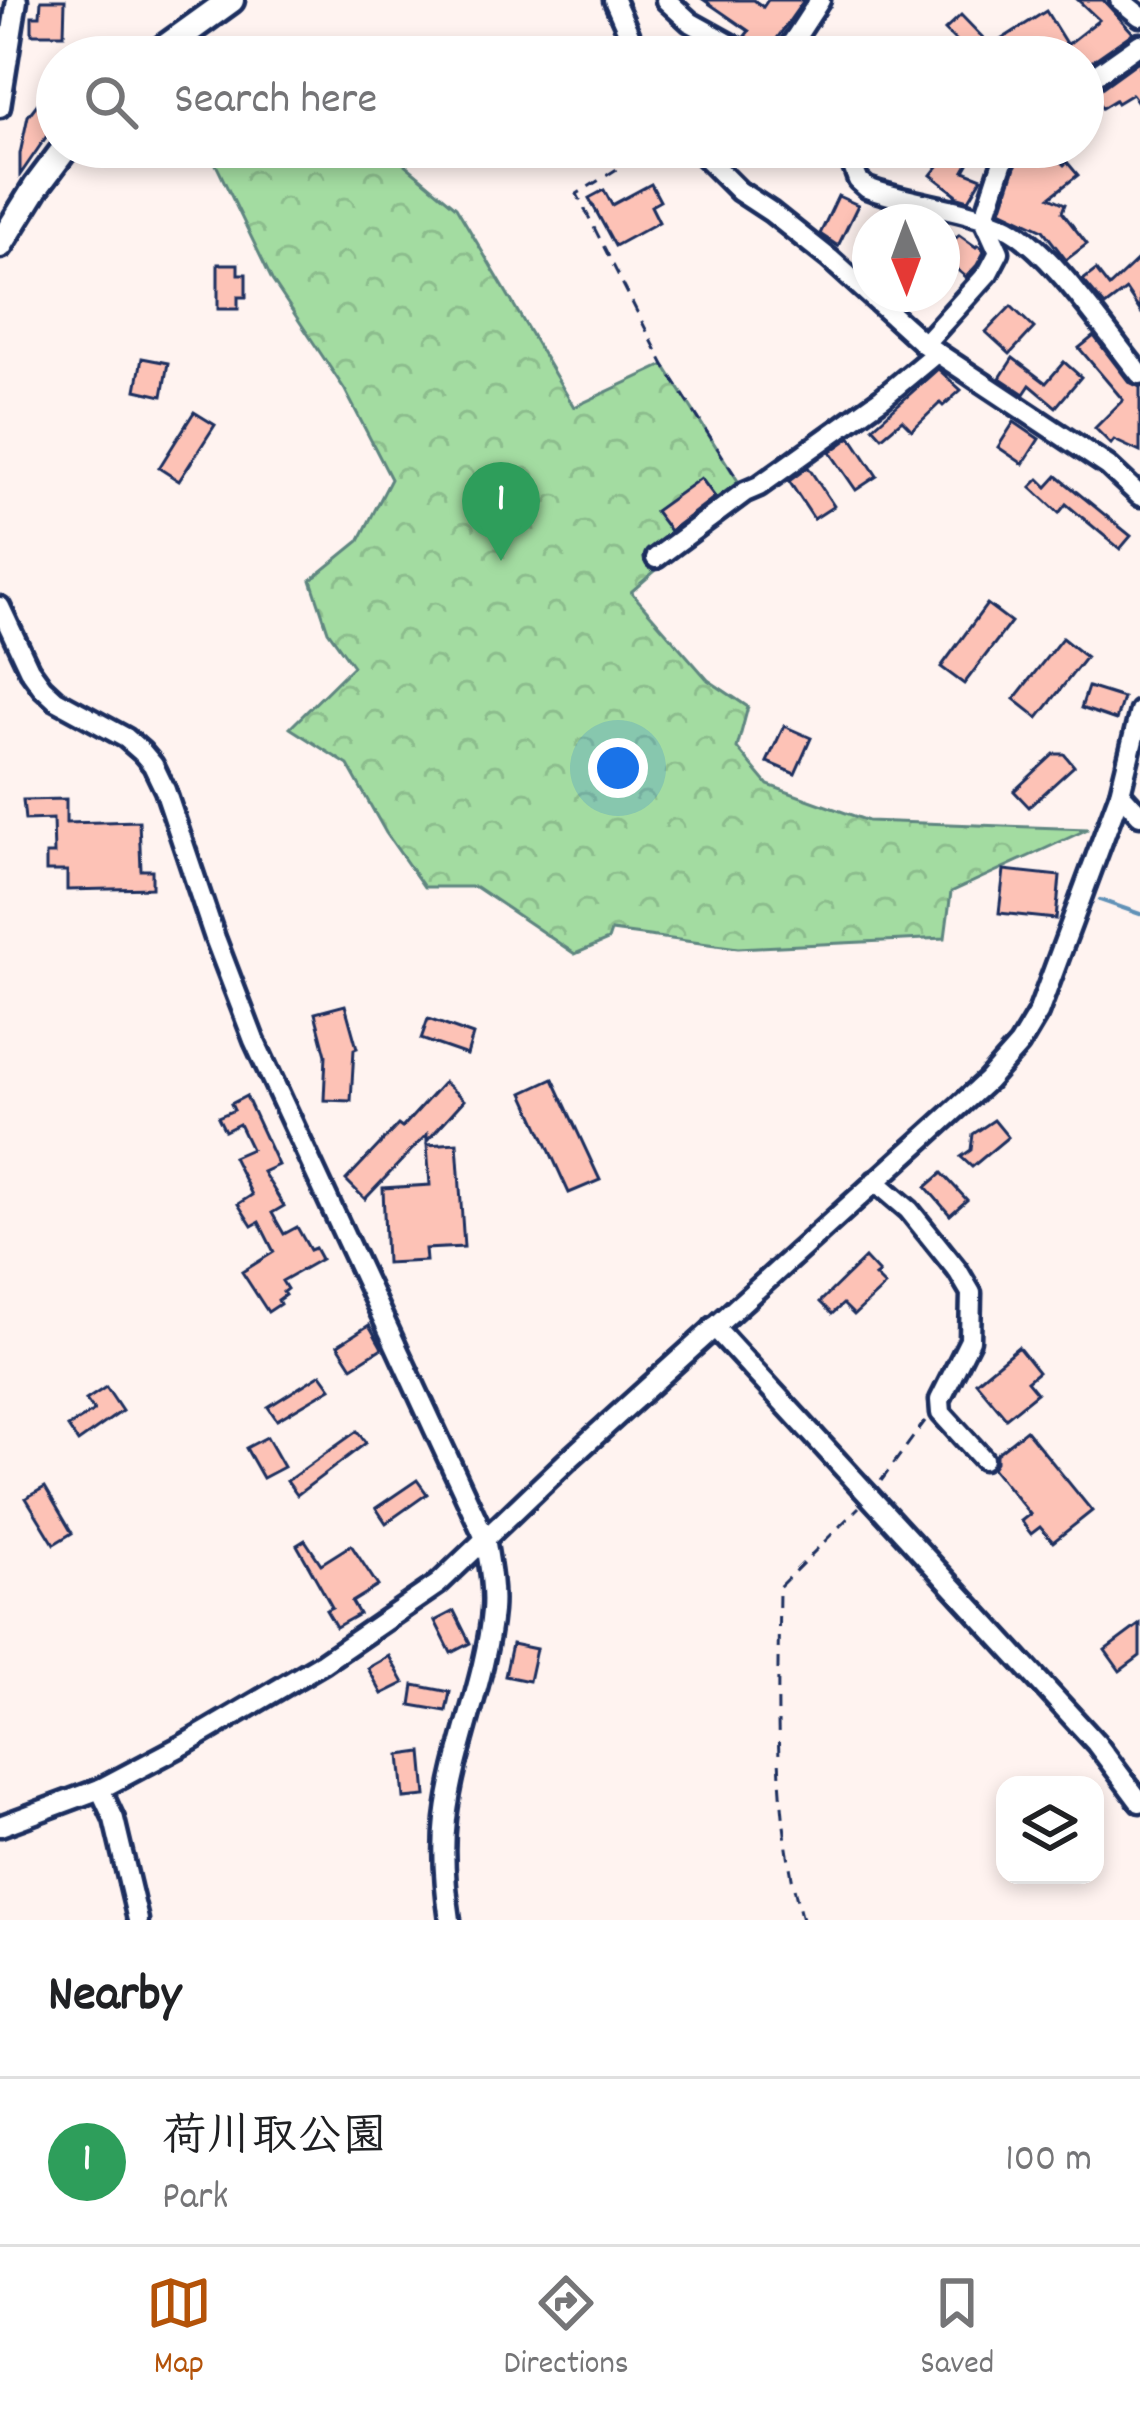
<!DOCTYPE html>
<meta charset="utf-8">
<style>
body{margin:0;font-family:Dekko,"Klee One",sans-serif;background:#f6f6f6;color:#202124}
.controls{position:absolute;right:36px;bottom:36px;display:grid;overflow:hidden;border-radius:24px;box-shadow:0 6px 18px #0003}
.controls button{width:108px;height:108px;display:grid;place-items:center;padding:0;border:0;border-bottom:3px solid #e0e0e0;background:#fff;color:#202124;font:60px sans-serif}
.compass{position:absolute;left:852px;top:204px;width:108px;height:108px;border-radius:50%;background:#fff;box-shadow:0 6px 18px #0003;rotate:179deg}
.you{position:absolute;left:618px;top:768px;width:42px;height:42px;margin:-30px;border:9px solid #fff;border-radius:50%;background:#1a73e8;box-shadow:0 0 0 18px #1a73e833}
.badge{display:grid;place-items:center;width:78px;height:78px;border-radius:50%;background:#b45309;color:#fff;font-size:39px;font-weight:700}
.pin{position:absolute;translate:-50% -99px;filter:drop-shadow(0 3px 6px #0008)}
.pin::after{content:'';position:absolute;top:63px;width:42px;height:36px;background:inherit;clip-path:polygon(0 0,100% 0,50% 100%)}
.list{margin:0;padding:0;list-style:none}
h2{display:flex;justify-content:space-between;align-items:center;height:156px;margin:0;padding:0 48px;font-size:51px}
h2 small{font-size:39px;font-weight:400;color:#757577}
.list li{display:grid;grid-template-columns:78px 1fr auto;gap:36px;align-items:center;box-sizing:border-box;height:168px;padding:0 48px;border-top:3px solid #e0e0e0}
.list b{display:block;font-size:45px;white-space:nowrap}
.list p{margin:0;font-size:39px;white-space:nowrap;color:#757577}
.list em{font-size:39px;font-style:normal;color:#757577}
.icon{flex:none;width:66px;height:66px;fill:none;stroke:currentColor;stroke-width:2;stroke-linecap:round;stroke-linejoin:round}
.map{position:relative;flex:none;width:1140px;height:1920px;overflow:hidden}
.search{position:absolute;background:#fff;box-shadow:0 6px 18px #0003;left:36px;right:36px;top:36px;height:132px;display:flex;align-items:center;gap:30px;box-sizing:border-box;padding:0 42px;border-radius:66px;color:#757577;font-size:45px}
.sheet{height:324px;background:#fff}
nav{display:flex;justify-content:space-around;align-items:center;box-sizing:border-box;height:168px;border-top:3px solid #e0e0e0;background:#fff;font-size:33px;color:#757577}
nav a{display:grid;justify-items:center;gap:6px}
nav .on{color:#b45309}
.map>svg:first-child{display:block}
.forest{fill:url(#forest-crowns);stroke:#5f8680;stroke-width:3}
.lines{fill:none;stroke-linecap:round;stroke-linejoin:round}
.stream{stroke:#6191b7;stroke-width:4.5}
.building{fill:#fdc2b6;stroke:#1b2f5e;stroke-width:3}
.minor-casing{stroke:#1b2f5e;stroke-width:27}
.major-casing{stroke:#1b2f5e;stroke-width:33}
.path{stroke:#1b2f5e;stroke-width:3;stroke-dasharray:12 9;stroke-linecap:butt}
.minor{stroke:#fff;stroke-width:18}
.major{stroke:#fff;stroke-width:24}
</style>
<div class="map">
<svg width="1140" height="1920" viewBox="0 0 1140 1920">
<defs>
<pattern id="forest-crowns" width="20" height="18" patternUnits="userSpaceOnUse" patternTransform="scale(3)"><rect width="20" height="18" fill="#a3dca1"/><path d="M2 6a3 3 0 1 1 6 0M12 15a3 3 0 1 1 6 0" fill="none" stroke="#8cbd8d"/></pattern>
</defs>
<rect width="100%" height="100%" fill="#fff3f0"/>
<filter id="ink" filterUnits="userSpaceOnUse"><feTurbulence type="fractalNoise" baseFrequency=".00833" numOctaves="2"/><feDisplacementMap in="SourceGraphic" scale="24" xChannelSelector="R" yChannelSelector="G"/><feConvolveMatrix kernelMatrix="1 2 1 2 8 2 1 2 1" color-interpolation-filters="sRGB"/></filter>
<g filter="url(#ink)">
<polygon class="forest" points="218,147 384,147 456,207 574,407 664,365 745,492 631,592 708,680 748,707 737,748 768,785 868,821 1088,829 951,892 945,938 738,948 611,931 608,940 575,954 476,887 424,887 386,833 348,765 290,728 353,666 328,631 311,580 359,541 391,479 345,390 272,280 209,150"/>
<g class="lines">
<polyline class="stream" points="1100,900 1140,914"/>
</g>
<g class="building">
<polygon points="41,0 65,0 64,34 32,34 32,16 40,16"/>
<polygon points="704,0 754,0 763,7 768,0 804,0 766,54 760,46 745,36 749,31"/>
<polygon points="1078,0 1103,0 1133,33 1084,67 1083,57 1019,57 1012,46 1000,57 972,57 945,30 961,15 991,46 1046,11 1067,45 1099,20"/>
<polygon points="1140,60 1140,105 1132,94 1117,103 1115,100 1102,108 1093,94"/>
<polygon points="52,98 57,102 57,121 20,175 20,154 28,116 38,103"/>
<polygon points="1027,147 1045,147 1064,165 1067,162 1078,175 1050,197 1065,204 1062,212 1087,244 1066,260 1043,230 1001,210 1015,167"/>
<polygon points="950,151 968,164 964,171 982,178 969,200 955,196 956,194 931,175"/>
<polygon points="651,184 660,201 651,206 659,222 615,246 589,198 604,190 612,205"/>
<polygon points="838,196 858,205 838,246 820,234"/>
<polygon points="942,229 956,238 959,235 976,247 978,245 983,249 984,252 977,265 966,277 942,257"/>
<polygon points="1140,258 1140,311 1126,290 1105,306 1083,280 1096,270 1109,287"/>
<polygon points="218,264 238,264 238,274 246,274 246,297 238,297 238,309 218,309"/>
<polygon points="1011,306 1034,328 1010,354 986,332"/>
<polygon points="1094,336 1129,382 1140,387 1140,452 1114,440 1111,444 1095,428 1123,400 1079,348"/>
<polygon points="142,358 168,363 162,396 136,390"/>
<polygon points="1013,358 1046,383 1064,362 1081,377 1056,407 1030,385 1024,394 1000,378"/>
<polygon points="938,369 961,390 943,406 940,403 912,430 902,420 882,437 873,427"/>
<polygon points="194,412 215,425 179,481 159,468"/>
<polygon points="1014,422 1039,439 1023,464 998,447"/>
<polygon points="851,437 877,476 856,490 830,452"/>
<polygon points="808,467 834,506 814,519 789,481"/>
<polygon points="1057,476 1131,536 1120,549 1066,504 1059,513 1031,487 1039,479 1047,487"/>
<polygon points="701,478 715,497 670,531 655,511"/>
<polygon points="987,604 1011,622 964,684 941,667"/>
<polygon points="1062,638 1086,657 1038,718 1014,699"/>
<polygon points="1088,687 1123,698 1116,720 1081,708"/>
<polygon points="784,726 811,738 795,774 767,762"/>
<polygon points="1054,754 1064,754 1074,766 1029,807 1014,791"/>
<polygon points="66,799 66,823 139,821 141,870 152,870 152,888 67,890 67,871 46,871 46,854 54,854 53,819 25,820 23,800"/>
<polygon points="1004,870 1060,876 1056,919 999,913"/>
<polygon points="345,1005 357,1048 354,1049 351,1101 324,1100 326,1055 315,1013"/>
<polygon points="428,1019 473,1035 467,1055 421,1039"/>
<polygon points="553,1079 600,1180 569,1193 523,1093"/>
<polygon points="444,1082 464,1100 427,1141 427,1134 365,1199 346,1180 398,1125 402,1128"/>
<polygon points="246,1096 278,1165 263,1172 284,1206 272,1213 284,1234 297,1227 310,1250 315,1248 321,1259 282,1281 287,1289 283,1292 285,1295 278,1300 280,1304 268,1312 242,1272 274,1252 259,1222 252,1226 238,1204 252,1195 233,1157 251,1149 239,1124 225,1131 218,1117 234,1110 231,1104"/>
<polygon points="994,1120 1008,1137 972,1167 961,1157 971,1150 973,1134"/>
<polygon points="457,1143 464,1247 425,1249 426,1261 386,1263 383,1188 430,1185 427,1145"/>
<polygon points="942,1173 967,1200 950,1215 926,1187"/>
<polygon points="865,1258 879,1273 875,1276 885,1286 854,1315 843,1304 832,1314 820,1302"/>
<polygon points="369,1325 382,1348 352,1367 338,1345"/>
<polygon points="1018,1347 1038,1372 1027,1381 1037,1393 1006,1418 976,1382"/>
<polygon points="321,1374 331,1388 277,1420 268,1407"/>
<polygon points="106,1387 122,1411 78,1442 68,1427 94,1411 86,1400"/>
<polygon points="1026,1430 1092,1511 1053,1542 1040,1527 1031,1534 1021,1521 1030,1514 992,1468 996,1462 996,1454"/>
<polygon points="357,1431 366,1443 297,1495 287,1481"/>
<polygon points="267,1437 284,1467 263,1478 246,1448"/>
<polygon points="417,1480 427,1494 386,1523 376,1508"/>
<polygon points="45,1487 72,1533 54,1544 26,1498"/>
<polygon points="305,1540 321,1564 351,1545 378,1586 352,1602 359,1614 336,1627 326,1610 332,1607 297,1545"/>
<polygon points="454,1611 470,1643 451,1653 435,1621"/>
<polygon points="1140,1624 1140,1656 1120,1671 1105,1650"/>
<polygon points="512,1644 536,1649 529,1681 505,1676"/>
<polygon points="389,1656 404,1683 382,1694 368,1668"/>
<polygon points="414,1685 450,1692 446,1711 411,1705"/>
<polygon points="422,1752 426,1796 404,1798 400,1755"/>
</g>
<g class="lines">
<g class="minor-casing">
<g id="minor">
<polyline points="614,0 639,57"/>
<polyline points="666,0 690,22 753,57"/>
<polyline points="1120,0 1140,16"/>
<polyline points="783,57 820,0"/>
<polyline points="1083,84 1140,44"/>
<polyline points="0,107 17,0"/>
<polyline points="695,147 739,191 771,212 830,259 924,344 1108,466 1140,496"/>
<path d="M846,147L858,180L867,188C911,204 959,207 1002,225C1048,244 1106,333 1140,374"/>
<polyline points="924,344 988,273 999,252 984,219 1003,161 1013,147"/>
<polyline points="656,558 745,492 759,486 882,398 936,353"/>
<path d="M0,607L29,669L42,687L56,700L126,738L142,752L153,765L165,790L215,938L254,1040L485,1538C489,1562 494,1587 492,1611C486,1680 454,1748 446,1819C442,1853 445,1886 450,1920"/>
<polyline points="1120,793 1140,815"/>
<polyline points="875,1181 909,1210 958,1271 971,1293 970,1340 940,1400 941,1413 983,1459"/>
<polyline points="714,1327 1096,1743 1140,1802"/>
<polyline points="100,1789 114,1819 138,1920"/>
<polyline points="0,1826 100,1789 185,1744 323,1663 438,1584 568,1460 987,1081 1019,1045 1038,1013 1120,793 1140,711"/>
</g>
</g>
<g class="major-casing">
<g id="major">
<polyline points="152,57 231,0"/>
<polyline points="0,245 36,187 66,147"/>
</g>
</g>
<g class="path">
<polyline points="652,147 577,194 664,365 736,477"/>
<polyline points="881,1481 925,1421"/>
<path d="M802,1920C772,1812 778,1698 779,1587L859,1507"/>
</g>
<use href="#minor" class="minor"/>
<use href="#major" class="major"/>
</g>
</g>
</svg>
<div class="controls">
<button><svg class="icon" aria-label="layers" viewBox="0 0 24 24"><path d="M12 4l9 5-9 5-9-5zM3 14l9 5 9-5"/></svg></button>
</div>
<svg class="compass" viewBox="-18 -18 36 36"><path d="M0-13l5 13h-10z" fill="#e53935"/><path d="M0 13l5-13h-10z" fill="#757577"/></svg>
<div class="you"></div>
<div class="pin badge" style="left:501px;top:561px;background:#2e9e5b">1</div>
<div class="search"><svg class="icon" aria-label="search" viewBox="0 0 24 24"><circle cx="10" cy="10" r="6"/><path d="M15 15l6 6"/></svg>Search here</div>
</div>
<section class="sheet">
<h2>Nearby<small></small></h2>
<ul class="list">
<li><span class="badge" style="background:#2e9e5b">1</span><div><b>荷川取公園</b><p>Park</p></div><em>100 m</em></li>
</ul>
</section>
<nav>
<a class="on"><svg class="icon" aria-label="map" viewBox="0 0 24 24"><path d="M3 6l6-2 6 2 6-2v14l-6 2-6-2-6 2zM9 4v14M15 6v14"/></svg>Map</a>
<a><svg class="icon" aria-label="directions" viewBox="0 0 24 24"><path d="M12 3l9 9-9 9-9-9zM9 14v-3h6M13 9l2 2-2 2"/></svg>Directions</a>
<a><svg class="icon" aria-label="saved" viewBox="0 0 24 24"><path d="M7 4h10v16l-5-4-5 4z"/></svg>Saved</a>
</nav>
